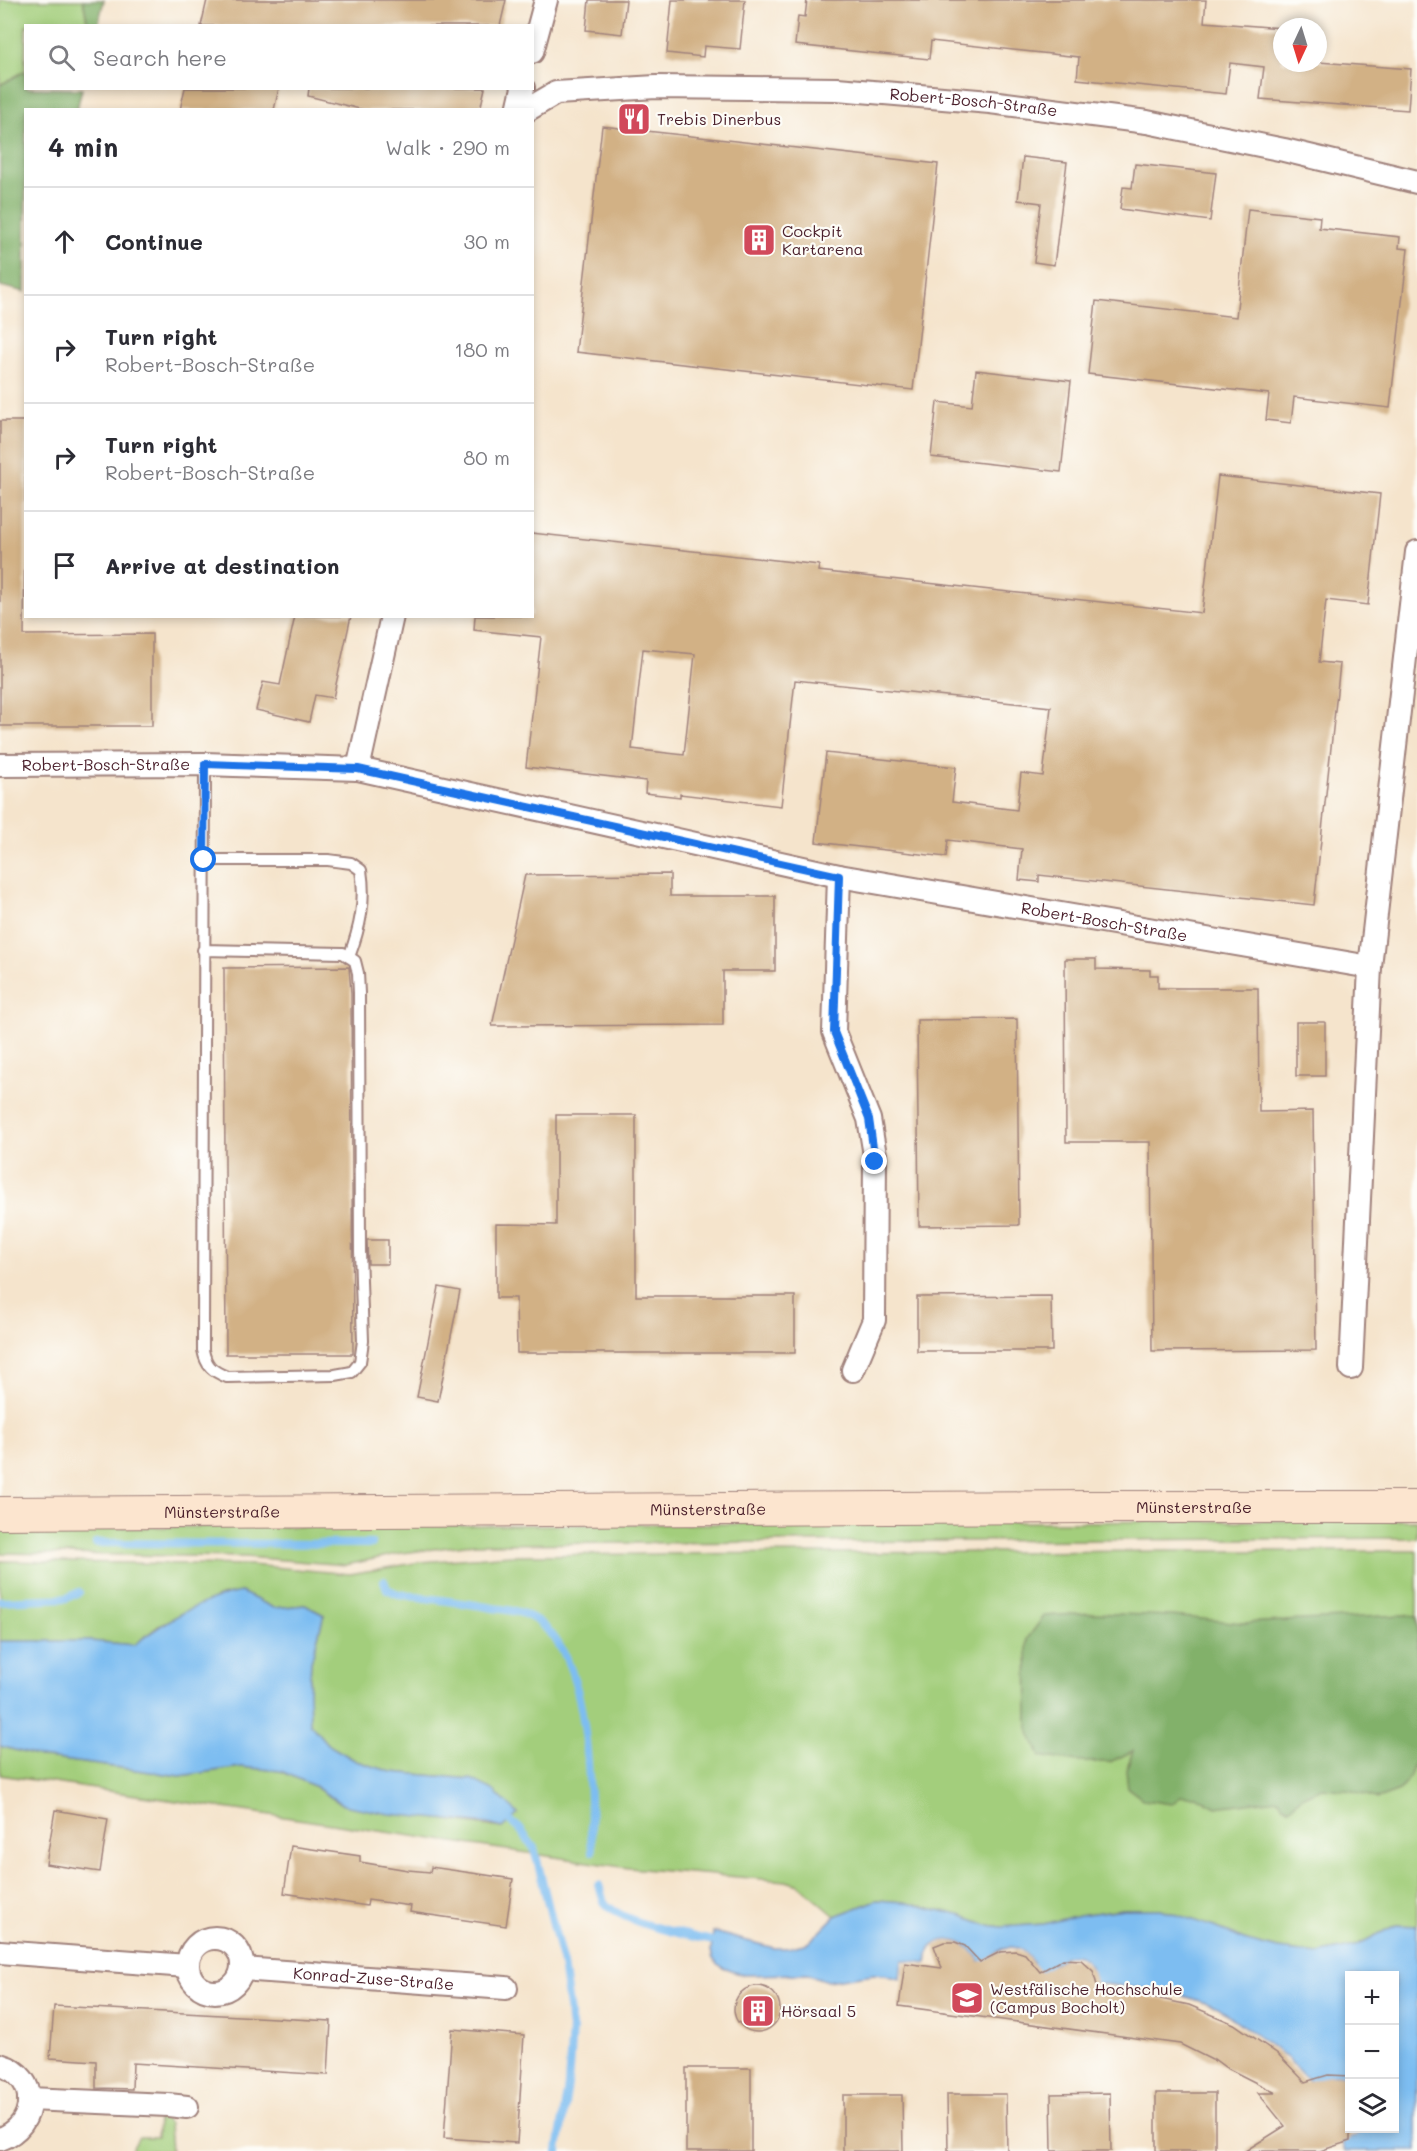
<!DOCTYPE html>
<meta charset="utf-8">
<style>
body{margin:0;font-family:Mali,sans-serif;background:#f2f2f3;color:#2b2b33}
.controls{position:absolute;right:18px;bottom:18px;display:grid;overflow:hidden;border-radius:0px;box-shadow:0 3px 9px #0003}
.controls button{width:54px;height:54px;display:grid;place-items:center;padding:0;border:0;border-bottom:2px solid #e1e1e2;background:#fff;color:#2b2b33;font:30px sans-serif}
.compass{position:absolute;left:1273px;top:18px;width:54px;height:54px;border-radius:50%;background:#fff;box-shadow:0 3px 9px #0003;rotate:184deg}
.stop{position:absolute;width:18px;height:18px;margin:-14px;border:4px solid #1a73e8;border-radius:50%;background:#fff}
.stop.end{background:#1a73e8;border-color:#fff;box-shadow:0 2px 6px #0008}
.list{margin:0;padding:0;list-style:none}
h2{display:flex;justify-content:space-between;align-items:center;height:78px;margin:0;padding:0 24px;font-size:26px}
h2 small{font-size:20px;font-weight:400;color:#7c7c81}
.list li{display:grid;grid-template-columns:39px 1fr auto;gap:18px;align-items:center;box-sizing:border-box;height:108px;padding:0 24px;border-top:2px solid #e1e1e2}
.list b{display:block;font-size:22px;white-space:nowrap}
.list p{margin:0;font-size:20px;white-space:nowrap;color:#7c7c81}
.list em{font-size:20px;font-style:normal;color:#7c7c81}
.icon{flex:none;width:33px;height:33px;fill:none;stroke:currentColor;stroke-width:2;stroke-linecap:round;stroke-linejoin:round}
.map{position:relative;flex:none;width:1417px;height:2151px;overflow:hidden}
.search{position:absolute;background:#fff;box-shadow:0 3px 9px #0003;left:24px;top:24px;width:510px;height:66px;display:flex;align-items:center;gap:15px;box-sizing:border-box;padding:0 21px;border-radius:0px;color:#7c7c81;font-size:22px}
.panel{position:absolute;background:#fff;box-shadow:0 3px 9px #0003;left:24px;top:108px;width:510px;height:510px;border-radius:0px}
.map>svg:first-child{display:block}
.green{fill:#a3ce7b;stroke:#767653;stroke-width:1.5}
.forest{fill:#82b16b;stroke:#66684b;stroke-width:1.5}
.water{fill:#7dbdf1;stroke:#646e8e;stroke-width:1.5}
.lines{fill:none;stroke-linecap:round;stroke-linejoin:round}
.stream{stroke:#7dbdf1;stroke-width:8}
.building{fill:#d2b185;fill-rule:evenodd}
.lane-casing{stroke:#a0827c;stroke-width:14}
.street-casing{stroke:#a0827c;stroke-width:26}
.secondary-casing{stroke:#a0827c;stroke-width:34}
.lane{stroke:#fff;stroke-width:10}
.street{stroke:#fff;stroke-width:22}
.secondary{stroke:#fce5cf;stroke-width:32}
.route{stroke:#1a73e8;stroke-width:8}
.labels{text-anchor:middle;stroke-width:4.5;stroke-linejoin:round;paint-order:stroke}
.street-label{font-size:16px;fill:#4a1f2b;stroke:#fdfcf7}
.poi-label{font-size:16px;fill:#4a1f2b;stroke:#fdfcf7;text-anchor:start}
</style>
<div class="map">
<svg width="1417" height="2151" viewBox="0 0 1417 2151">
<rect width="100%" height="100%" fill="#fdfcf7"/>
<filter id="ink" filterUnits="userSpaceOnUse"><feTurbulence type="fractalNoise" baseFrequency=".0167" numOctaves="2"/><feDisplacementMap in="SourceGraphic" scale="12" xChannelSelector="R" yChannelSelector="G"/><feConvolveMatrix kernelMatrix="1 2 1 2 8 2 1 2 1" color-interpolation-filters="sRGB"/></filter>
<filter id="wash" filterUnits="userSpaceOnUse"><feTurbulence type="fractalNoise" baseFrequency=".008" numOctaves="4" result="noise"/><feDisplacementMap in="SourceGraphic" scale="24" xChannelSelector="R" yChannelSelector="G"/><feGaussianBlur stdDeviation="1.35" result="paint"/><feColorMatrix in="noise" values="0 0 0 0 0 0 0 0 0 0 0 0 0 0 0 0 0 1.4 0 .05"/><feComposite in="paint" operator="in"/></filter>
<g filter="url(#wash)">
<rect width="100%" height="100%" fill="#f5e4cc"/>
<g class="green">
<polygon points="0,0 83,0 88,25 26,26 25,71 0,85"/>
<polygon points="1417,1520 1417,1538 473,1544 402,1553 346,1565 245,1557 0,1553 0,1528"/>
<polygon points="1170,1551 1417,1551 1417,1926 1396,1925 1355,1946 1318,1954 1278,1949 1247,1941 1214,1927 1160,1909 1123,1909 1079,1915 1044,1924 1002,1927 987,1925 963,1916 904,1902 877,1900 835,1916 799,1885 786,1881 629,1868 0,1775 0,1746 40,1757 180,1776 241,1767 281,1771 314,1786 343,1805 502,1828 517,1814 471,1779 392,1772 356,1761 327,1744 310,1724 309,1691 311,1662 324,1615 305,1605 274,1608 241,1592 221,1596 180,1615 160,1625 134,1645 90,1641 0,1641 0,1561 251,1565 350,1574 421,1562 511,1555"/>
<polygon points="161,2115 169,2124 171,2151 131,2151 139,2137 157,2137 158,2116"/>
</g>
<g class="forest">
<polygon points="83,0 104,0 98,25 88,25"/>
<polygon points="25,71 26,88 82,89 77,109 26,110 25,292 0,286 0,85"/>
<polygon points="1092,1613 1171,1616 1243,1623 1404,1615 1417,1617 1417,1763 1414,1763 1409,1778 1399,1791 1378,1799 1354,1791 1322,1788 1305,1795 1289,1808 1283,1805 1278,1799 1216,1807 1196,1796 1181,1796 1172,1804 1144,1800 1128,1788 1126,1770 1133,1751 1110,1762 1077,1762 1040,1756 1028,1728 1027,1639 1044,1616"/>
</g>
<g class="water">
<path d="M241,1592L274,1608L305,1605L324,1615L311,1662L309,1691L310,1724L327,1744L356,1761L392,1772L471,1779L493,1790L518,1814L502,1828L488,1824L389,1814L343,1805L314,1786L281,1771L241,1767L180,1776L40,1757L0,1746V1641H90L134,1645C166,1620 201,1599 241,1592Z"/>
<path d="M877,1900L904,1902L963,1916L987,1925L1002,1927L1044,1924L1079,1915L1124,1909H1160L1214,1927L1247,1941L1278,1949L1318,1954L1355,1946L1396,1925L1417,1926V2151H1345L1342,2143L1356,2136L1363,2129L1394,2128V1976H1350L1349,2077C1335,2072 1323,2075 1311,2084L1287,2058L1217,2007L1172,1992L1094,1983C1094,1967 1084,1952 1066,1956C1062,1958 1057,1962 1053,1964L1049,1978L1035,1976C1035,1944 995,1934 987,1970C980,1963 975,1954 969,1948C958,1939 939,1936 930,1949C928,1952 928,1959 927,1963L902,1960L900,1979L885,1975L874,1974L827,1981L807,1974L743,1975L723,1968L713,1959L711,1951L713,1932L774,1948H788L808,1943L835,1916Z"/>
</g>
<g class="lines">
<g class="stream">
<polyline points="96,1543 372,1544"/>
<path d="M384,1581L387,1589L398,1594C430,1599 462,1602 493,1608C502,1609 512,1610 521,1613C595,1637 588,1787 592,1851"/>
<polyline points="0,1601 67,1598 79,1592"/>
<polyline points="510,1821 519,1828 534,1848 563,1964 572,2028 568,2085 558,2151"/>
<path d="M599,1885C601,1891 602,1899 605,1903C623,1924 685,1934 712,1941"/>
</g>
</g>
<g id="blocks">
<g class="building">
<polygon points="207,0 506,0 500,26 201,26"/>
<polygon points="589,0 626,0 622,34 586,30"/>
<polygon points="672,0 745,0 740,49 704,46 703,57 667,53"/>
<polygon points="807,0 1206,0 1204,22 1282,28 1282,63 1318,62 1411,69 1408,110 1260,99 1264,67 1230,63 1226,94 1077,79 1079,57 931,41 929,59 795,45 798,16 805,17"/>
<polygon points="185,88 279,88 274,110 180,110"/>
<polygon points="309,88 485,88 480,110 364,110 308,96"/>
<polygon points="602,126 938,164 913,390 576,352"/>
<polygon points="1023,157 1067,162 1054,265 1034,262 1041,203 1018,200"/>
<polygon points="1135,164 1216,173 1210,221 1120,209 1123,187 1132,188"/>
<polygon points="1248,209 1320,217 1319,228 1400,237 1399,248 1408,249 1390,408 1294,397 1291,423 1266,420 1269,394 1088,374 1096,301 1236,317"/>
<polygon points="976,370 1071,381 1061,472 931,457 937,402 972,406"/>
<polygon points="0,421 26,421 24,635 152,634 152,726 0,726"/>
<path d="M1218,476L1380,494L1368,605L1326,600L1319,662L1340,664L1314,905L1039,875V882L1019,880L1022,849L948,840L946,857L816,842L826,753L956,767L952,802L1017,810L1021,773L1043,776L1051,707L795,680L781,806L680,794V797L645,793L646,781L526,767L541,637L474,630L475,616H532V533L819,565L818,571L1202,613ZM643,649L695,654L684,755L632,749Z"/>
<polygon points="295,616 351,616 333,698 315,695 309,722 256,710 263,682 280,685"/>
<polygon points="670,874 670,896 775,896 775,971 723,971 723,1025 492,1026 525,875"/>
<polygon points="1065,959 1096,959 1096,969 1150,970 1150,975 1158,975 1158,988 1258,988 1259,1112 1313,1111 1316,1350 1152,1351 1150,1142 1066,1142"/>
<polygon points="349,967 351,993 353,1354 226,1354 224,968"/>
<polygon points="1017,1019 1019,1225 919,1226 917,1020"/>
<rect x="1296" y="1022" width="29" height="54"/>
<polygon points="556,1115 636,1115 636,1296 795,1296 795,1353 517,1353 516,1298 496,1298 496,1224 556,1225"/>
<polygon points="367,1240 388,1240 388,1264 368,1264"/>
<polygon points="439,1287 460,1291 438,1401 417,1397"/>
<polygon points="1051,1296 1052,1351 917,1351 917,1297"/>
<polygon points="55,1810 108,1819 100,1872 46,1864"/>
<polygon points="291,1846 360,1856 360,1862 408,1870 430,1872 431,1867 513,1879 506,1926 410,1912 411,1906 368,1900 367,1906 284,1893"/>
<polygon points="944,1942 955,1942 965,1946 980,1962 1000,1952 1016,1951 1025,1954 1040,1972 1063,1959 1081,1960 1093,1971 1098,1989 1137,1994 1189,2005 1234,2024 1278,2054 1305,2082 1328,2075 1350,2076 1350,2141 1320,2151 1245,2151 1285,2126 1258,2093 1276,2093 1225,2067 1214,2059 1214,2061 1180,2044 899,2006 905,1963 942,1968 934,1946"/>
<circle cx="757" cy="2009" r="23"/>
<polygon points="54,2006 331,2021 328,2075 133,2063 132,2089 96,2088 96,2061 50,2058"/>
<polygon points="452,2029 524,2035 517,2143 444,2138"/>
<rect x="686" y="2068" width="65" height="83"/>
<polygon points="1110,2093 1111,2151 1052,2151 1051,2094"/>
<rect x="1156" y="2093" width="59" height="58"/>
<polygon points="947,2094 1006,2094 1007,2151 948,2151"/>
<polygon points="843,2095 902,2095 903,2151 843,2151"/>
</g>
</g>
</g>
<g filter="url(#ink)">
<use href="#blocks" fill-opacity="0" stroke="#a0827c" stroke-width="1.5"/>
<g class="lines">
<g class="lane-casing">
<g id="lane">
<path d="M204,860H328L351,863L361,870C366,901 360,928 349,957"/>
<path d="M203,950L343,953L355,961L358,973L359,993L360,1251L363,1341L360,1362L352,1372L335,1375L227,1377C212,1371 206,1366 203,1350C202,1155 203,960 205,764"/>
</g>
</g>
<g class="street-casing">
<g id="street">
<polyline points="532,52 546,0"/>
<polyline points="518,110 523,88"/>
<path id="s1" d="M527,110L556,93L656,87L837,89L990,102L1147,122L1284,150L1417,182"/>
<path id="s2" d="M0,765L205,764L358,769L839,876L1370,967L1351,1368"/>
<polyline points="358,769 392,616"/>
<polyline points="839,876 834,1032 869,1119 875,1155 874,1320 853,1370"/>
<polyline points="1370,967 1417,552"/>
<circle cx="215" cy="1965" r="27"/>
<polyline points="0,1952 187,1966"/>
<path id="s3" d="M242,1969L506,1988"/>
<path d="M0,2065C40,2076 38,2126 0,2139"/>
<polyline points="29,2099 168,2105 187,2107"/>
</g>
</g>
<g class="secondary-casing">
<g id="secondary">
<path id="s4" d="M0,1513L1092,1507H1417"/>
</g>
</g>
<use href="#lane" class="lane"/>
<use href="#street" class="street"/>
<use href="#secondary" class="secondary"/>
</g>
</g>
<g class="lines" filter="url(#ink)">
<polyline class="route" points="204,860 205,764 358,769 839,876 834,1032 869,1119 875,1162"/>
</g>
<defs>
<g id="restaurant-square" transform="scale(1.725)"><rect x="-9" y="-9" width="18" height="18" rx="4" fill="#d1495b" stroke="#fdfcf7"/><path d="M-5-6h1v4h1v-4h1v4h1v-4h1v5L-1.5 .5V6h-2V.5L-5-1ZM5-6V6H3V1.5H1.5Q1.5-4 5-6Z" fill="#fff"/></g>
<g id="building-square" transform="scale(1.725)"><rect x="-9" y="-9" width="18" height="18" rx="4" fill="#d1495b" stroke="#fdfcf7"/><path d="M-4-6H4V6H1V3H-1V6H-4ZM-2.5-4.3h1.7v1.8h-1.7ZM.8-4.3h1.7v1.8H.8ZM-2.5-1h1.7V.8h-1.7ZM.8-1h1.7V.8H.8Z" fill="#fff"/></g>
<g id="university-square" transform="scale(1.725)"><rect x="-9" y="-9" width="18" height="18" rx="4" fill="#d1495b" stroke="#fdfcf7"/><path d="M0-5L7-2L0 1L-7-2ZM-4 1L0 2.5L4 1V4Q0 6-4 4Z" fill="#fff"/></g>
</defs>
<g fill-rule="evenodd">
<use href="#restaurant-square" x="634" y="119"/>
<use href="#building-square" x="759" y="240"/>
<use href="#university-square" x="967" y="1998"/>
<use href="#building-square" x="758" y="2011"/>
</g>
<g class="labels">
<g class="street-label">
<text dy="6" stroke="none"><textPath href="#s1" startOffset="452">Robert-Bosch-Straße</textPath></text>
<text dy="6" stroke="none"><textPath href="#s2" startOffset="106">Robert-Bosch-Straße</textPath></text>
<text dy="6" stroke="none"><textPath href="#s2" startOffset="1120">Robert-Bosch-Straße</textPath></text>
<text dy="6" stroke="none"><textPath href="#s4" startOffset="1194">Münsterstraße</textPath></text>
<text dy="6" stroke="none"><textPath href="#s4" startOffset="708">Münsterstraße</textPath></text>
<text dy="6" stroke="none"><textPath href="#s4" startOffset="222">Münsterstraße</textPath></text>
<text dy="6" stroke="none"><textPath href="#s3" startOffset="132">Konrad-Zuse-Straße</textPath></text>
</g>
<g class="poi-label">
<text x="657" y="125">Trebis Dinerbus</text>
<text x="782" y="237">Cockpit<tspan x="782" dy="18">Kartarena</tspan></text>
<text x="990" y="1995">Westfälische Hochschule<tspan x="990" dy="18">(Campus Bocholt)</tspan></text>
<text x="781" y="2017">Hörsaal 5</text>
</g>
</g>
</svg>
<div class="controls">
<button>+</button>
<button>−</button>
<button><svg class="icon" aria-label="layers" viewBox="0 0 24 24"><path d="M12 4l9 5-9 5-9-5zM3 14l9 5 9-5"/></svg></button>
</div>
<svg class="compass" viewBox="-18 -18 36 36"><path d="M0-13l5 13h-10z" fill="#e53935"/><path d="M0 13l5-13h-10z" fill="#7c7c81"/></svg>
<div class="stop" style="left:204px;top:860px"></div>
<div class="stop end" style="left:875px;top:1162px"></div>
<div class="search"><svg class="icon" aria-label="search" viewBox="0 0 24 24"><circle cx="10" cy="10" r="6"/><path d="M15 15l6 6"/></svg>Search here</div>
<section class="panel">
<h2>4 min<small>Walk · 290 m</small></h2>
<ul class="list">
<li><svg class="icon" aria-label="ahead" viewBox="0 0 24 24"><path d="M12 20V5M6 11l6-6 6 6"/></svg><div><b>Continue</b></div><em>30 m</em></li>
<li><svg class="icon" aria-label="right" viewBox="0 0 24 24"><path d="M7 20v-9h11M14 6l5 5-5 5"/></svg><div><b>Turn right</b><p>Robert-Bosch-Straße</p></div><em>180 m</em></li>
<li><svg class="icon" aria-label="right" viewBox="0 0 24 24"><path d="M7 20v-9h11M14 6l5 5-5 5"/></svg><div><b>Turn right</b><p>Robert-Bosch-Straße</p></div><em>80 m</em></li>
<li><svg class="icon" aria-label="arrive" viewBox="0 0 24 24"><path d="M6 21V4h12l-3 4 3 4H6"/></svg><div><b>Arrive at destination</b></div></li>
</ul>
</section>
</div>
